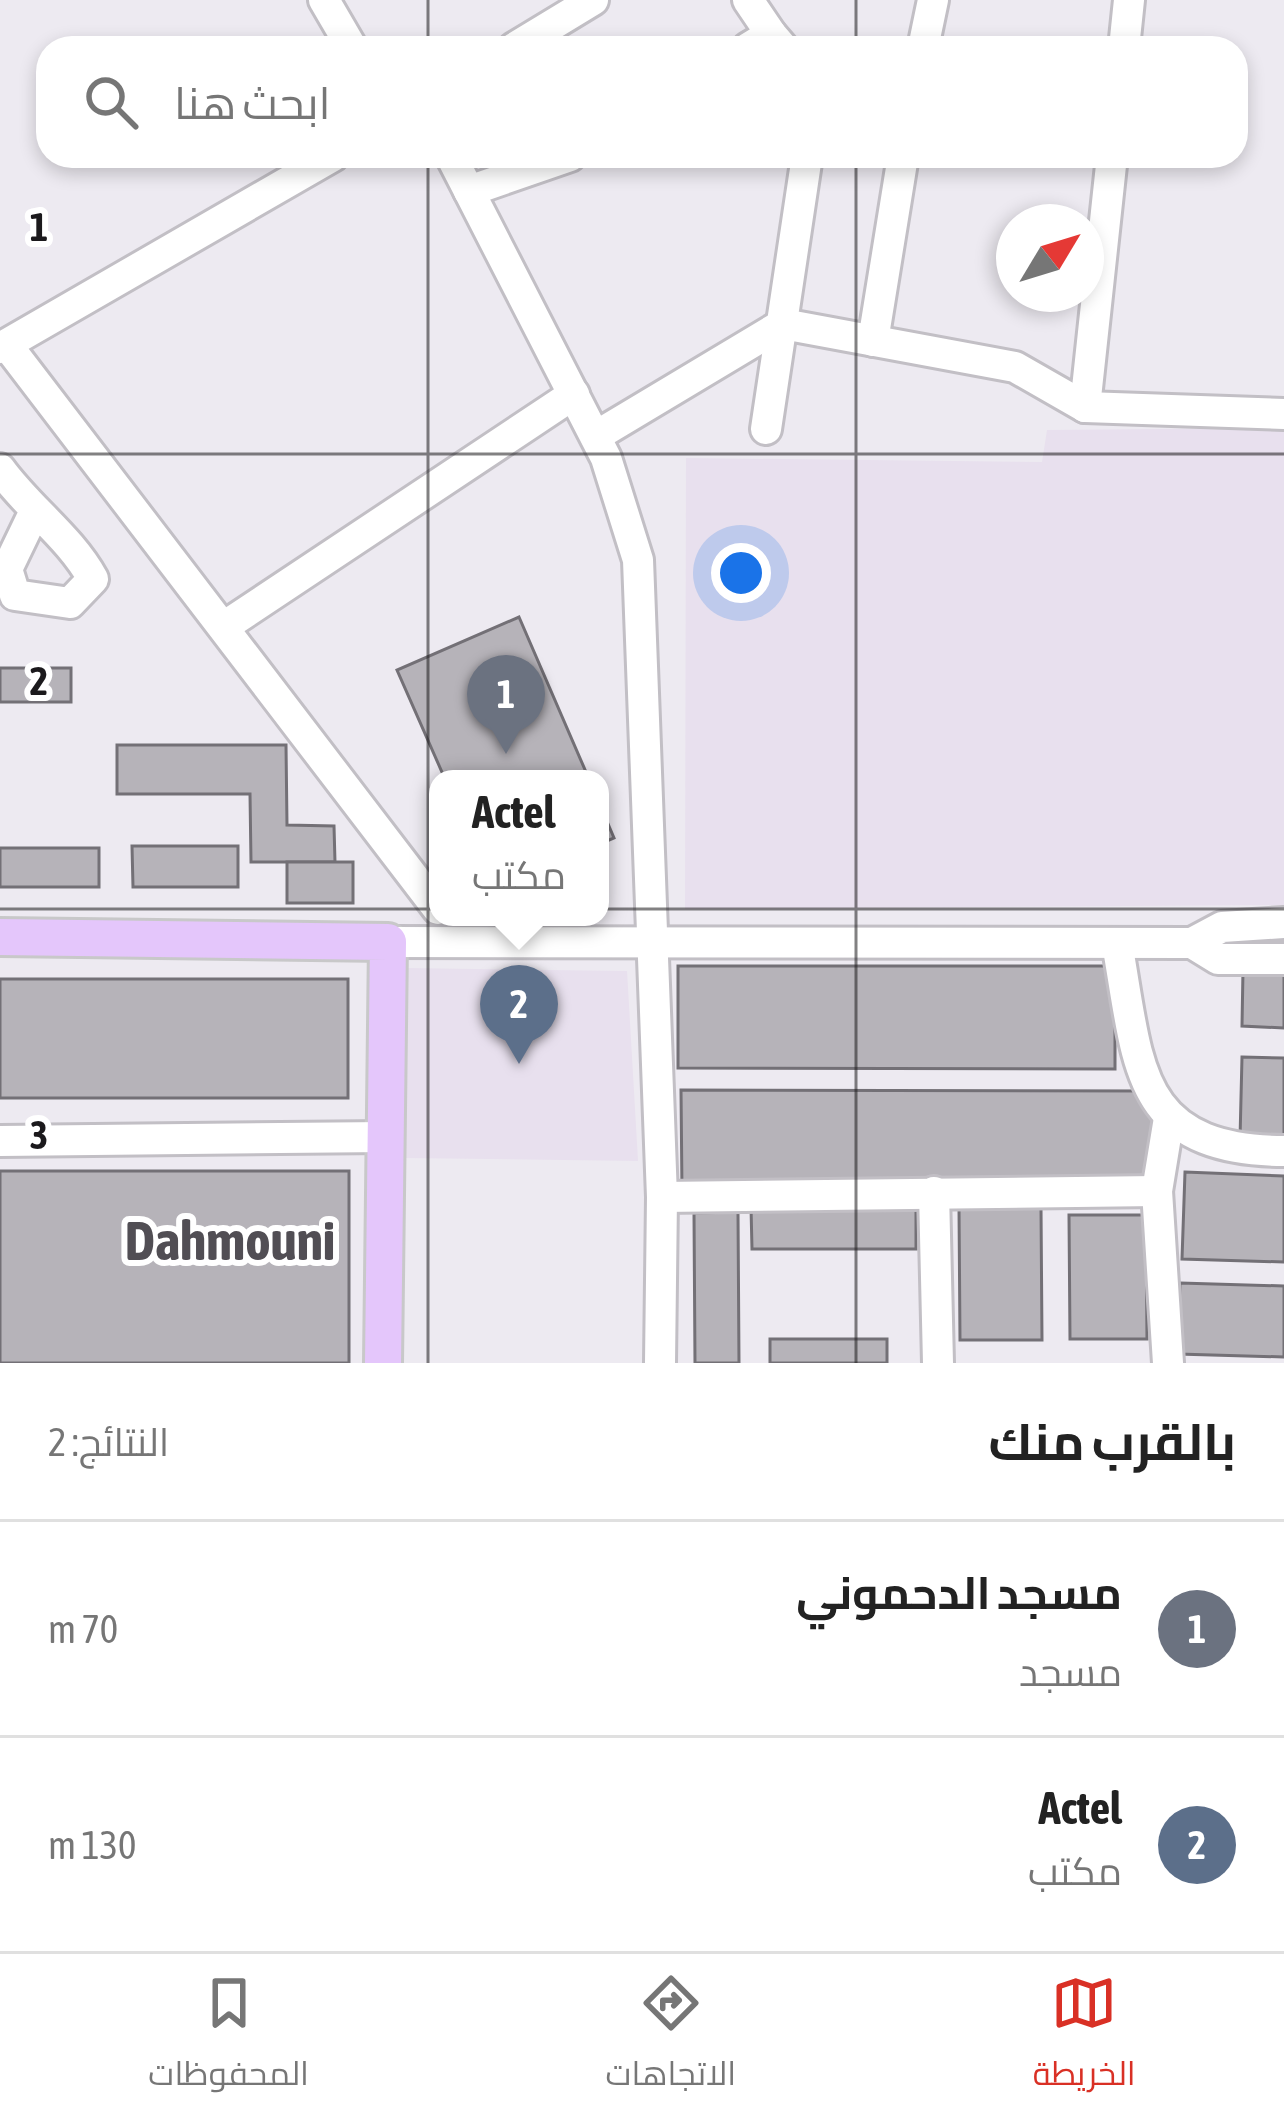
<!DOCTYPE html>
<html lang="ar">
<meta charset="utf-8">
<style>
body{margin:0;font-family:"Asap Condensed",Cairo,sans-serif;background:#f6f6f6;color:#222;direction:rtl}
.compass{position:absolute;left:996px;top:204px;width:108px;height:108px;border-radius:50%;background:#fff;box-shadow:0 6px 18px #0003;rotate:52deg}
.you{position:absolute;left:741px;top:573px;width:42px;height:42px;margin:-30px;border:9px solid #fff;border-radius:50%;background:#1a73e8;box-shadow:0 0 0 18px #1a73e833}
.badge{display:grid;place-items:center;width:78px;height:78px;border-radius:50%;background:#d93025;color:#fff;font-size:39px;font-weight:700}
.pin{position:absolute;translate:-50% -99px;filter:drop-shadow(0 3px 6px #0008)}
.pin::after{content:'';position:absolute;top:63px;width:42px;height:36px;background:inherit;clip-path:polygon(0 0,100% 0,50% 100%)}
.popup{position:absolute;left:429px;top:770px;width:180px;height:156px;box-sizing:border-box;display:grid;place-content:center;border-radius:24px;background:#fff;filter:drop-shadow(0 3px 9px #0005);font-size:39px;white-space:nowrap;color:#767676}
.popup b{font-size:45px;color:#222}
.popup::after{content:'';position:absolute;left:50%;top:100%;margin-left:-24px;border:24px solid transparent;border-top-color:#fff}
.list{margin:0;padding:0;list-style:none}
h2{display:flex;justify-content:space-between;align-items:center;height:156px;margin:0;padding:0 48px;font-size:51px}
h2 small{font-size:39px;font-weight:400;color:#767676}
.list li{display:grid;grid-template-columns:78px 1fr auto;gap:36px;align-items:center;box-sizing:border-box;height:216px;padding:0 48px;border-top:3px solid #e0e0e0}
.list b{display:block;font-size:45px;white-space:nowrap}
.list p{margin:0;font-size:39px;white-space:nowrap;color:#767676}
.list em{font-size:39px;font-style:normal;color:#767676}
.icon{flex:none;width:66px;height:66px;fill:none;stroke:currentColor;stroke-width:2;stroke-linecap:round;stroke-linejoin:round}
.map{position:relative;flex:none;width:1284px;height:1363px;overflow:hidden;direction:ltr}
.search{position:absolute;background:#fff;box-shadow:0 6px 18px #0003;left:36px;right:36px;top:36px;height:132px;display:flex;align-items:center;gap:30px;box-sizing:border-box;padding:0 42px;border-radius:36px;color:#767676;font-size:45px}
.sheet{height:588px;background:#fff}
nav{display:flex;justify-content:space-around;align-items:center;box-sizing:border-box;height:168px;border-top:3px solid #e0e0e0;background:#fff;font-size:33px;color:#767676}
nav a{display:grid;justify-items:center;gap:6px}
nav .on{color:#d93025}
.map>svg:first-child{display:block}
.built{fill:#e8e0ee}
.building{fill:#b6b3b9;stroke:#737076;stroke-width:3}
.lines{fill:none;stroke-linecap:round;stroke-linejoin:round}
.minor-casing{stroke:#c2bfc5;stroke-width:36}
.major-casing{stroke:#c8c8c9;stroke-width:42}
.minor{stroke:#fff;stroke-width:30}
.major{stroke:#e4c6fb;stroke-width:36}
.grid{fill:none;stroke:#1b191c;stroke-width:3;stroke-opacity:0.55}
.labels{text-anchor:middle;stroke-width:12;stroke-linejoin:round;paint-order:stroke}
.district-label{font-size:54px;font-weight:bold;fill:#514e54;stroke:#fff}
.grid-label{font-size:39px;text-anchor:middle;font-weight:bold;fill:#1b191c;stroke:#fff;stroke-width:12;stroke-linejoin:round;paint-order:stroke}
</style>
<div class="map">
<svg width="1284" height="1363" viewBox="0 0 1284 1363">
<rect width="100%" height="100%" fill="#edeaf1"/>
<g class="built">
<polygon points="1284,428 1284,905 685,909 686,458 1042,462 1047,430"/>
<polygon points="406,968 627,971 638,1161 404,1158"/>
</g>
<g class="building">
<polygon points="519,617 589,779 445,779 397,670"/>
<rect x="0" y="668" width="71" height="34"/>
<polygon points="117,745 286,745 287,825 334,826 335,862 251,862 250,794 117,794"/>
<polygon points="600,805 614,838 600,844"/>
<polygon points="132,846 238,846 238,887 133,887"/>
<rect x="0" y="848" width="99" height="39"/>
<rect x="287" y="862" width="66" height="41"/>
<polygon points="678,966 1115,966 1115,1069 678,1068"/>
<polygon points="1243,970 1284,971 1284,1028 1242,1026"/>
<rect x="0" y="979" width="348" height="119"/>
<polygon points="1242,1057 1284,1058 1284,1141 1240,1139"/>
<polygon points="681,1090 1155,1091 1155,1192 682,1191"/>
<rect x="0" y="1171" width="349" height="192"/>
<polygon points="1185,1172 1284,1176 1284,1262 1182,1259"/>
<polygon points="751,1207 916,1207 916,1249 752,1249"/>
<polygon points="959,1207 1041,1208 1042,1340 960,1340"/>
<polygon points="738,1212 739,1363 695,1363 694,1213"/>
<polygon points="1069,1215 1146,1215 1147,1339 1070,1339"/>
<polygon points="1180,1283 1284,1286 1284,1357 1178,1354"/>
<rect x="770" y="1339" width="117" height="24"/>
</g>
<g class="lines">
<g class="minor-casing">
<g id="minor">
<polyline points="324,0 352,48"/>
<polyline points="748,0 771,34"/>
<polyline points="514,48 593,0"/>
<polyline points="748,48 771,34 783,48"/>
<polyline points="923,48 933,0"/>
<polyline points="1124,48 1129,0"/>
<polyline points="451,156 606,458 638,560 662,1197 660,1363"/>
<polyline points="469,191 570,156"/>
<polyline points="873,341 903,156"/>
<polyline points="7,345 438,909"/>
<polyline points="0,348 333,156"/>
<polyline points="1085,407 1112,156"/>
<polyline points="766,429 807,156"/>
<polyline points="596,436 783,324 1015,367 1085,407 1284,414"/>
<path d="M0,469C29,509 70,537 93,579L70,603L15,595L7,569L34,513"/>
<polyline points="225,626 574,394"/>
<polyline points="388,942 1192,943 1222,927 1284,923"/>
<path d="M1117,943C1139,1064 1133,1150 1284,1151"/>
<polyline points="1192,943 1218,959 1284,959"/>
<polyline points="0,1141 386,1137"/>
<polyline points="934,1192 938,1363"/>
<polyline points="662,1197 1157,1191"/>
<polyline points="1168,1363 1157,1191 1169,1118"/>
</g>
</g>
<g class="major-casing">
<polyline id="major" points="0,937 388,942 383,1363"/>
</g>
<use href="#minor" class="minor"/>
<use href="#major" class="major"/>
</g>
<path class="grid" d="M428,0V48M856,0V48M428,156V1363M856,156V1363M0,454H1284M0,909H1284"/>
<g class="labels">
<g class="district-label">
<text x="230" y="1260">Dahmouni</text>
</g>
</g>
<g class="grid-label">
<text x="39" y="241">1</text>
<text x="39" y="695">2</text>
<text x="39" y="1149">3</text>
</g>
</svg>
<svg class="compass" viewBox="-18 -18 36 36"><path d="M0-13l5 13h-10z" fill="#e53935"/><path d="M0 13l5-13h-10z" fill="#767676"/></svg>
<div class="you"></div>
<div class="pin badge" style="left:506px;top:754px;background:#6b7280">1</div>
<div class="pin badge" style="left:519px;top:1064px;background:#5c6f8a">2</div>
<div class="popup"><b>Actel</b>مكتب</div>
<div class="search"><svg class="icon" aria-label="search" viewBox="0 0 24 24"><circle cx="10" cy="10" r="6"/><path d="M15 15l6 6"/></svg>ابحث هنا</div>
</div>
<section class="sheet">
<h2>بالقرب منك<small>النتائج: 2</small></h2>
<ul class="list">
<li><span class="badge" style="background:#6b7280">1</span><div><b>مسجد الدحموني</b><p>مسجد</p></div><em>70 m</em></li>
<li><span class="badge" style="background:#5c6f8a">2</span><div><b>Actel</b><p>مكتب</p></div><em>130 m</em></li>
</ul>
</section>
<nav>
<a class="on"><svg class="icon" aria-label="map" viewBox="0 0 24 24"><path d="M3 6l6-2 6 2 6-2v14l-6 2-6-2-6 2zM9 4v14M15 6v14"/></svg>الخريطة</a>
<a><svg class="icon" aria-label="directions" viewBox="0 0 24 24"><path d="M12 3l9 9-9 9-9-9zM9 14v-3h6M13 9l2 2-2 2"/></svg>الاتجاهات</a>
<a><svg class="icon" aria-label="saved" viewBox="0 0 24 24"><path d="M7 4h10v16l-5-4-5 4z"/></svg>المحفوظات</a>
</nav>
